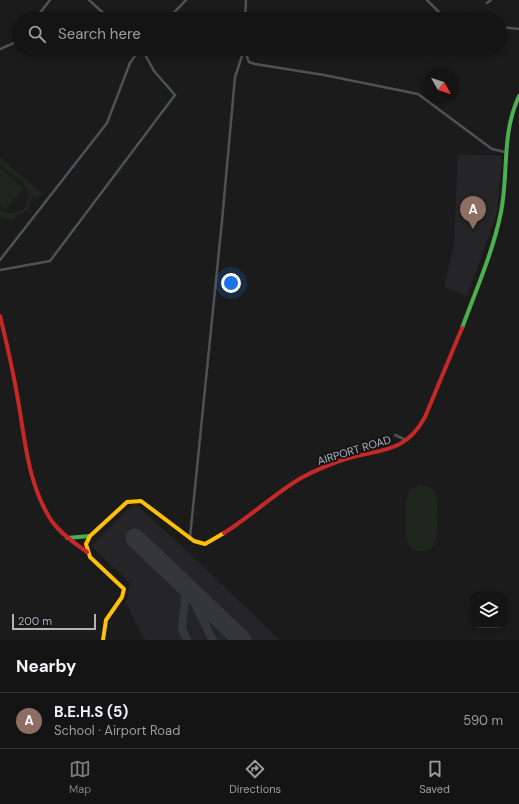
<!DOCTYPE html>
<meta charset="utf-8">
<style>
body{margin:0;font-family:"DM Sans",sans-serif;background:#212122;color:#f1f3f6}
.controls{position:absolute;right:12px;bottom:12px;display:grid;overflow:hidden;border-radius:8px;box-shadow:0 2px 6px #0003}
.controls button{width:36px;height:36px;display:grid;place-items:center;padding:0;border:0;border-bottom:1px solid #333334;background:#141414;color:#f1f3f6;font:20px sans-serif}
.compass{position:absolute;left:423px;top:68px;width:36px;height:36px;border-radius:50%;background:#141414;box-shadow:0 2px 6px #0003;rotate:129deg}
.scale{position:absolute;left:12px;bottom:10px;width:84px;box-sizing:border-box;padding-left:4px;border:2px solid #acb4bc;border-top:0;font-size:11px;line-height:14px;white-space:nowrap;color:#acb4bc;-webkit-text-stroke:3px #151517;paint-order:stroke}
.you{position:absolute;left:231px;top:283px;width:14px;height:14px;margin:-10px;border:3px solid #fff;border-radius:50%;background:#1a73e8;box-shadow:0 0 0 6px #1a73e833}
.badge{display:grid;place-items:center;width:26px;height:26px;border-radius:50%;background:#797e84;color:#fff;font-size:13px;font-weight:700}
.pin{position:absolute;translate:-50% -33px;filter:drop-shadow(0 1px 2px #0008)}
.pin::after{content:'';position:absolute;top:21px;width:14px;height:12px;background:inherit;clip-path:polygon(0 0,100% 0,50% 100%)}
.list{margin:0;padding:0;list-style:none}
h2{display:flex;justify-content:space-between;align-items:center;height:52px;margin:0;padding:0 16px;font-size:17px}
h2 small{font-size:13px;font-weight:400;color:#9d9ea0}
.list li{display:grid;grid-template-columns:26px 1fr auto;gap:12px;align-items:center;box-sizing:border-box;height:56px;padding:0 16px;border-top:1px solid #333334}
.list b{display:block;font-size:15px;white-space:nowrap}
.list p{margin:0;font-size:13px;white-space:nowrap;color:#9d9ea0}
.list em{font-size:13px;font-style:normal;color:#9d9ea0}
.icon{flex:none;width:22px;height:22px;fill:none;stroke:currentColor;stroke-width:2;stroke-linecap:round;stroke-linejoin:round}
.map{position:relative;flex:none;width:519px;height:640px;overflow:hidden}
.search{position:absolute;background:#141414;box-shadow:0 2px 6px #0003;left:12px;right:12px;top:12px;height:44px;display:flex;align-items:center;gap:10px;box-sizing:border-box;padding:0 14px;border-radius:22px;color:#9d9ea0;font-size:15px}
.sheet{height:108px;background:#141414}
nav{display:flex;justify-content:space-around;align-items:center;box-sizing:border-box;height:56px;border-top:1px solid #333334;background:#141414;font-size:11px;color:#9d9ea0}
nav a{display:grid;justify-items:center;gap:2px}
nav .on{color:#797e84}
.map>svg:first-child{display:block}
.built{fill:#252527}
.green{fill:#1f261e}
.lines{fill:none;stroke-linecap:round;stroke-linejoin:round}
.taxiway{stroke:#353637;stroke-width:8}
.runway{stroke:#353637;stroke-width:19}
.street{stroke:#4f5254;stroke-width:2.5}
.fast{stroke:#4caf50;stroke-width:4}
.slow{stroke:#ffc107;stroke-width:4}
.jam{stroke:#c62828;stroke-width:4}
.labels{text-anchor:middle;stroke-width:3.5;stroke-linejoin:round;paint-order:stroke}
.street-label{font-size:11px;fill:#acb4bc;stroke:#151517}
</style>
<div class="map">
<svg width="519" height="640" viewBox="0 0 519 640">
<rect width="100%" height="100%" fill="#1b1b1b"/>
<g class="built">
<polygon points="458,154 502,156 497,213 467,296 444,287 454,245"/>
<polygon points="136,504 190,554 280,640 145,640 126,604 130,583 91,546 132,505"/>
</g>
<g class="green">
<path d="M0,158L42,193L38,199L33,195L29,209L11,220L0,217V209C8,216 16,212 25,208C35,185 16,178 0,165Z"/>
<polygon points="0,168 24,188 5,210 0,206"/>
<path d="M420,485C426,486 431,486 435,492C439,500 439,540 433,546C422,557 405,548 406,534C406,519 404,502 410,489Z"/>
</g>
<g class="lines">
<g class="taxiway">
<polyline points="186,587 213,640"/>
<polyline points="186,588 182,629 187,640"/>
</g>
<polyline class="runway" points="135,538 242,640"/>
<g class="street">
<polyline points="89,0 110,19"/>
<polyline points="427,0 446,19"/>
<polyline points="487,3 491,0"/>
<polyline points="469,13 474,19"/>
<polyline points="35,19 50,0"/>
<polyline points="168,19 186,0"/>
<polyline points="245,19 246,0"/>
<polyline points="500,27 519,29"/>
<polyline points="0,49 16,42 19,38"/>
<polyline points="245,52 249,62 255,64 324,75 418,94 492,149 505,152"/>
<polyline points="0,260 107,123 130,63 140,49"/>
<polyline points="0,270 50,261 175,95 154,71 142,49"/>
<polyline points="395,435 406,440"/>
<polyline points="190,537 222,221 235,77 244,50"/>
</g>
<g class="fast">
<path d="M462,328C476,290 493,252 501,212C509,172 501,135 519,96"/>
<polyline points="67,538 90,536"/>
</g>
<polyline class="slow" points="103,640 106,620 122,597 124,589 90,557 86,544 90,536 127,502 141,501 194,541 205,544 224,533"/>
<g class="jam">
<path d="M0,316C7,344 13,371 18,400C25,440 28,484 51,520C60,533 74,543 87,552"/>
<path d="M224,533C251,516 274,494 301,478C316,470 332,463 349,458C383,449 406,452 425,417L462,328"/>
</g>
</g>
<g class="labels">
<g class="street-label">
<text transform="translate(354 450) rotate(-17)" y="4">AIRPORT ROAD</text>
</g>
</g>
</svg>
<div class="controls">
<button><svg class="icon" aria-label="layers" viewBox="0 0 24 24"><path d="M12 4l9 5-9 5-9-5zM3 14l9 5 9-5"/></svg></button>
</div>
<svg class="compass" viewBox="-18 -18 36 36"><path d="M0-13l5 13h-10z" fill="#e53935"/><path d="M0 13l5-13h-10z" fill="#9d9ea0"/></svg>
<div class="scale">200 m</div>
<div class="you"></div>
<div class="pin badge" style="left:473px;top:229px;background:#8d6e63">A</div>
<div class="search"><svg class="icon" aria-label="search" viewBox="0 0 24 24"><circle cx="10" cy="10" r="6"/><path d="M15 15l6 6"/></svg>Search here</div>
</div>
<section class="sheet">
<h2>Nearby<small></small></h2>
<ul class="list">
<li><span class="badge" style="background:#8d6e63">A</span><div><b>B.E.H.S (5)</b><p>School · Airport Road</p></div><em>590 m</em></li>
</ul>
</section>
<nav>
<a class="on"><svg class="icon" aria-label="map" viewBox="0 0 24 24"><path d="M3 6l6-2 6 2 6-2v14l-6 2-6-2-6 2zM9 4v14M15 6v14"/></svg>Map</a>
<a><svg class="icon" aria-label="directions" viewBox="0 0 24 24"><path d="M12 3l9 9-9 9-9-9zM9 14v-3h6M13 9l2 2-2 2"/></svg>Directions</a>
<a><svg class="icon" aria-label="saved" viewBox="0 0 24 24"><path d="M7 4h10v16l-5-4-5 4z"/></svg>Saved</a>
</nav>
